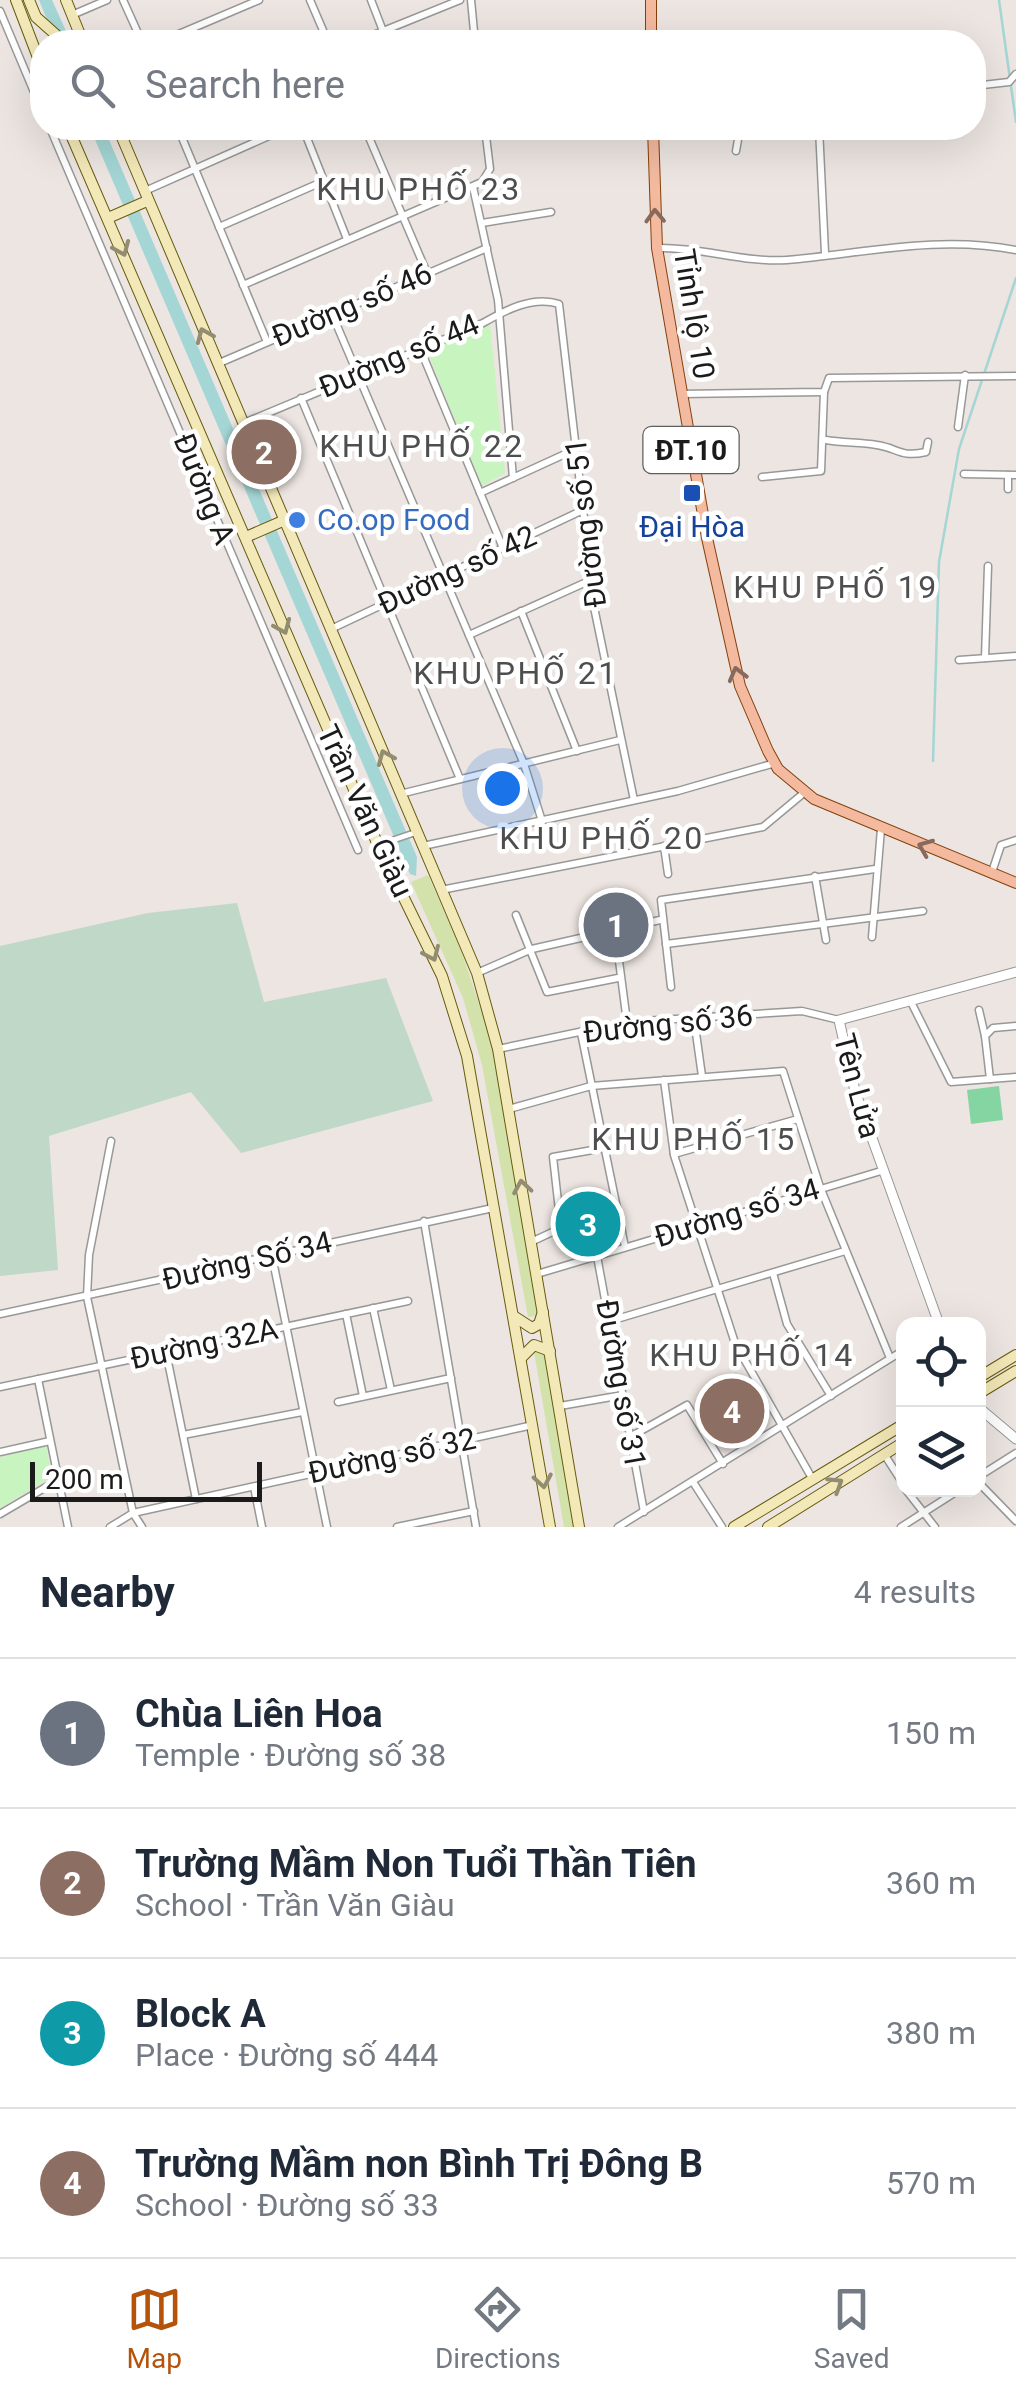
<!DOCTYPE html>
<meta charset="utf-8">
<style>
body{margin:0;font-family:Roboto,sans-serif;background:#f6f6f7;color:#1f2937}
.controls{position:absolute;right:30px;bottom:30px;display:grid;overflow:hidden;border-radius:20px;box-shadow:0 10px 40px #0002}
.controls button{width:90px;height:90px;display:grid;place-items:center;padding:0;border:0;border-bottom:2px solid #e0e1e3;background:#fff;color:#1f2937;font:50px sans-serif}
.scale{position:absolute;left:30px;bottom:25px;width:232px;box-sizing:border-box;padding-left:10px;border:5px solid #1b1b1b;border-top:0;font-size:28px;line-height:35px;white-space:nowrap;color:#1b1b1b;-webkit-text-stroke:8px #fff;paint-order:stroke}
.you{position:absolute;left:502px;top:788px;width:35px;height:35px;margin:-25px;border:8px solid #fff;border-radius:50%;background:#1a73e8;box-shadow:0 0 0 15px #1a73e833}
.badge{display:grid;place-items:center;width:65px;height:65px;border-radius:50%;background:#b45309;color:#fff;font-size:32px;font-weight:700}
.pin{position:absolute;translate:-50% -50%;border:5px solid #fff;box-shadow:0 2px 10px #0006}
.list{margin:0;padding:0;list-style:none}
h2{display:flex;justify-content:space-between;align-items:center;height:130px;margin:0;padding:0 40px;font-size:42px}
h2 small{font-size:32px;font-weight:400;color:#747a83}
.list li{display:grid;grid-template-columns:65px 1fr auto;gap:30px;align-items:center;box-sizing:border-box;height:150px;padding:0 40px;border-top:2px solid #e0e1e3}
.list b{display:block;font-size:38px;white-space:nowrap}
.list p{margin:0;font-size:32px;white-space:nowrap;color:#747a83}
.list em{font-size:32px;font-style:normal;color:#747a83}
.icon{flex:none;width:55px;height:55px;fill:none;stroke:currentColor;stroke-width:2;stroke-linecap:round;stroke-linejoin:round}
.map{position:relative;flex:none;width:1016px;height:1527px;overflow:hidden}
.search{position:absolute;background:#fff;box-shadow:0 10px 40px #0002;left:30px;right:30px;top:30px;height:110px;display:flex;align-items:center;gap:25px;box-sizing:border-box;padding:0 35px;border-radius:40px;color:#747a83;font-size:38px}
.sheet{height:730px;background:#fff}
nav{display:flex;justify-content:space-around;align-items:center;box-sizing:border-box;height:140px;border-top:2px solid #e0e1e3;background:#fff;font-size:28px;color:#747a83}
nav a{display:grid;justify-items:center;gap:5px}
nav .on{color:#b45309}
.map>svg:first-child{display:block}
.grass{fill:#d3e2aa}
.wetland{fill:#bfd8c7}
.park{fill:#c8f4c0}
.pitch{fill:#85d5a3}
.water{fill:#a4d6d5}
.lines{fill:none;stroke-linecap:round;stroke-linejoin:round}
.stream{stroke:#a4d6d5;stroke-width:2.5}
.pedestrian-casing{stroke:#989898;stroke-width:8}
.minor-casing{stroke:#989898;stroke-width:9}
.tertiary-casing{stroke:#989898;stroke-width:11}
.secondary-casing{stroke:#665b0d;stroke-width:12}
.primary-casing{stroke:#85400c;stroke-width:12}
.pedestrian{stroke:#fff;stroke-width:5}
.minor{stroke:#fff;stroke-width:6}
.tertiary{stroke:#fff;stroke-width:9}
.secondary{stroke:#f3e8b8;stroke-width:10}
.primary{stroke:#f3ba9f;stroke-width:10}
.oneway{stroke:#876a5d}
.oneway2{stroke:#928c71}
.transit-dot{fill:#1a4fb4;stroke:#fff;stroke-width:4}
.shop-dot{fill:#3f7fe0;stroke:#fff;stroke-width:4}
.labels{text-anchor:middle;stroke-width:9;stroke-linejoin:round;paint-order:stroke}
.shield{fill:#fff;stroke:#5f5f5f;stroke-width:2.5}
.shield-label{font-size:28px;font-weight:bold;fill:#1b1b1b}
.street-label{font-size:30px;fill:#1b1b1b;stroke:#fff}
.shop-label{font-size:30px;fill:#366cbe;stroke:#fff;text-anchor:start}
.transit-label{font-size:30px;fill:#164399;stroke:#fff}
.neighbourhood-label{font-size:32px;letter-spacing:2.5px;fill:#4e4e4e;stroke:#fff}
</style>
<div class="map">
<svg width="1016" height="1527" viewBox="0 0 1016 1527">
<rect width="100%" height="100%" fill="#ece5e1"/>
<g class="grass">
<polygon points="428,875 461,950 496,1055 540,1315 528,1317 482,1065 463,998 411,882"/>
<polygon points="545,1344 577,1527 564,1527 533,1346"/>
</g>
<polygon class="wetland" points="237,903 264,1002 386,978 433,1101 241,1153 191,1092 49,1136 58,1270 0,1276 0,946 148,913"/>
<g class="park">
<polygon points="490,324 505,473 482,486 427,351"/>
<polygon points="46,1446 52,1477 0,1508 0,1457"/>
</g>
<polygon class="pitch" points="999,1086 1003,1120 971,1124 967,1090"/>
<g class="water">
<polygon points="39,0 52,0 71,42 56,42"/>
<polygon points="90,128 104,128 417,857 416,876 410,874"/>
</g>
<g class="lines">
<g class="stream">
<polyline points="999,0 1016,122"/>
<polyline points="933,761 939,562 959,449 1016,278"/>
</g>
<g class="pedestrian-casing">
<polyline id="pedestrian" points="381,844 417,832"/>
</g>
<g class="minor-casing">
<g id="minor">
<polyline points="123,0 142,42"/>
<polyline points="310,0 328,42"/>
<polyline points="371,0 383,31"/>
<polyline points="471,0 475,42"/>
<polyline points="0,11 42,111"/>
<polyline points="72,15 107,0"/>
<polyline points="160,42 259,0"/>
<polyline points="356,42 460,0"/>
<polyline points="974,86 1009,82 1016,74"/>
<polyline points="50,128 358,850"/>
<polyline points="178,128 267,342"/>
<polyline points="303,128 347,239"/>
<polyline points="365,128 427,273"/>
<polyline points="819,128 825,253"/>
<polyline points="736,151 740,128"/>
<polyline points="473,187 498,300 513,478"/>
<polyline points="145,191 287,128"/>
<polyline points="482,223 551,212"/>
<polyline points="219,227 324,181"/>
<path d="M658,248C702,247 744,263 787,260C865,253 938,235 1016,250"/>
<polyline points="243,285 482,182 490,169 485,128"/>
<polyline points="332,314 524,764 542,821"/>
<polyline points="419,346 503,548"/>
<polyline points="217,364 487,248"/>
<polyline points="681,394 824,392 829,378 1016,376"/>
<polyline points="301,398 460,779"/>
<path d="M244,423L483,323C504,311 533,295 559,304L595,612L634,800"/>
<polyline points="958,427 965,375"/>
<path d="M826,440C843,443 860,442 877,445C898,448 900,458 926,452L928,442"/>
<polyline points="964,474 1016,475"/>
<polyline points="1008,475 1008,489"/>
<polyline points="762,477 821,471 824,392"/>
<polyline points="480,493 576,449"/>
<polyline points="521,611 577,751"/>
<polyline points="331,629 583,510"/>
<polyline points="469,635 591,580"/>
<polyline points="985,658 988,566"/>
<polyline points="959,660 1016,656"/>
<polyline points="400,794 620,740"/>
<polyline points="423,846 678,791 775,763"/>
<polyline points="664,846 668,874"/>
<polyline points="992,872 1001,845 1016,840"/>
<polyline points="815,876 826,940"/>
<polyline points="441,890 763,827 805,792"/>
<polyline points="516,915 547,992 618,978"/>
<polyline points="615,930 627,1022"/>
<polyline points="872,937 881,829"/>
<polyline points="666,944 923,911"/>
<polyline points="477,973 532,949 660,920"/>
<polyline points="671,987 661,900 875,869"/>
<polyline points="910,1000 951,1082 1016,1077"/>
<polyline points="979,1010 985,1036"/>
<polyline points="694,1019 702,1076"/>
<polyline points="581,1033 625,1247"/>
<polyline points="498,1049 627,1022 802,1011 839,1020"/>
<polyline points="990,1079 985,1036 993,1028 1016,1026"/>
<polyline points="664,1080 674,1155 735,1343 813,1480"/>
<polyline points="509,1109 591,1086 783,1071 820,1187 890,1358"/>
<polyline points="111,1141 89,1255 87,1297 133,1513 142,1527"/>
<polyline points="674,1154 798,1119"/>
<polyline points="424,1221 476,1527"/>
<polyline points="531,1242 561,1228 553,1157 604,1148"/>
<polyline points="272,1256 327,1527"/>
<polyline points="597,1256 644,1512"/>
<polyline points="773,1273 787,1324 831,1396"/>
<polyline points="537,1274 881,1171"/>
<polyline points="373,1308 391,1390"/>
<polyline points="0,1314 493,1208"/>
<polyline points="346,1314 363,1396"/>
<polyline points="610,1321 845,1251"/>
<polyline points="166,1352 196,1499"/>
<polyline points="38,1379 68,1527"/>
<polyline points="0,1387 408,1301"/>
<polyline points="338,1402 451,1378"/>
<polyline points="560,1406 623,1395"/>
<polyline points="183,1435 302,1412"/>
<polyline points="630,1437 687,1405 723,1464"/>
<polyline points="0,1452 50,1441"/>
<polyline points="884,1454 904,1485"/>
<polyline points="978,1477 1016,1453"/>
<polyline points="693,1482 722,1527"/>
<polyline points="978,1482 1016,1521"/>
<polyline points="254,1487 262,1527"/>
<polyline points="906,1490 935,1527"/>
<polyline points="0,1514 58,1480"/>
<polyline points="110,1527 133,1513 533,1425"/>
<polyline points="397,1527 474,1511"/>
<polyline points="618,1527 904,1350"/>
<polyline points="901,1527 959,1490"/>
</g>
</g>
<g class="tertiary-casing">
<g id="tertiary">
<polyline points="939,1324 855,1091 839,1020 1016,972"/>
<polyline points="978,1407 1016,1439"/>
</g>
</g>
<g class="secondary-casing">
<g id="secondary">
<polyline points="16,0 42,68"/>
<polyline points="29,0 36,17 64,42"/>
<polyline points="66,0 83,42"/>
<polyline points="68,128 378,845 442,976 467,1056 550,1527"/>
<polyline points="118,128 477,973 498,1049 579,1527"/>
<polyline points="108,218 147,201"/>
<polyline points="246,537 285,520"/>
<polyline points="515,1317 532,1328 539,1324 543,1312"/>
<polyline points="521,1358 534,1345 550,1351"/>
<polyline points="978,1378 1016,1355"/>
<polyline points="978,1394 1016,1371"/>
<polyline points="734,1527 904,1424"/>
<polyline points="768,1527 904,1442"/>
</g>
</g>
<g class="primary-casing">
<g id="primary">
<polyline points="651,0 651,42"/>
<polyline points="653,128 657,248 707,538 740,686 768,751 778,769 814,799 1016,883"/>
</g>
</g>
<use href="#pedestrian" class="pedestrian"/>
<use href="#minor" class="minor"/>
<use href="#tertiary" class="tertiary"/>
<use href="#secondary" class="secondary"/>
<use href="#primary" class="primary"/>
</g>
<defs><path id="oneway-chevron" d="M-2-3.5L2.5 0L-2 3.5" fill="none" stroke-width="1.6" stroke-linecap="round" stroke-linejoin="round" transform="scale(2.5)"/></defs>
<g class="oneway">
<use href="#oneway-chevron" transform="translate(655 216) rotate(-92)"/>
<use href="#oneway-chevron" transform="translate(737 674) rotate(-105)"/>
<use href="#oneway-chevron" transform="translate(925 847) rotate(-158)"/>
</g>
<g class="oneway2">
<use href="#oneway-chevron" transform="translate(122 249) rotate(67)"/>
<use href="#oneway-chevron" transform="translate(204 335) rotate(-113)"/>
<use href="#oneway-chevron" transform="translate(283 627) rotate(67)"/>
<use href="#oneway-chevron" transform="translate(385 757) rotate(-113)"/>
<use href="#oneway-chevron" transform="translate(432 954) rotate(66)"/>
<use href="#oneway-chevron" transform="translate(522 1187) rotate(-99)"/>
<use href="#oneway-chevron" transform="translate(543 1481) rotate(80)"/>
<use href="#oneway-chevron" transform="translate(836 1484) rotate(-32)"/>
</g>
<rect class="transit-dot" x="682" y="483" width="20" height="20" rx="5"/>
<circle class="shop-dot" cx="297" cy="520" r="10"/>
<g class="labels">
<rect class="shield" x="643.5" y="427" width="95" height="46" rx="8"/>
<g class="shield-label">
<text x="691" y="460">ĐT.10</text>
</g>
<g class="street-label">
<text transform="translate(352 305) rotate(-23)" y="10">Đường số 46</text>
<text transform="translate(694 314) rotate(81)" y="10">Tỉnh lộ 10</text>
<text transform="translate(399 356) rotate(-23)" y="10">Đường số 44</text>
<text transform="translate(204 489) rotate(68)" y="10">Đường A</text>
<text transform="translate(586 523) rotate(-97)" y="10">Đường số 51</text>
<text transform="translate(457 570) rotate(-25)" y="10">Đường số 42</text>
<text transform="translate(365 811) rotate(65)" y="10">Trần Văn Giàu</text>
<text transform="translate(668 1024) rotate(-6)" y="10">Đường số 36</text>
<text transform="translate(857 1086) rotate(75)" y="10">Tên Lửa</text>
<text transform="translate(737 1213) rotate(-17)" y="10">Đường số 34</text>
<text transform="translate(247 1261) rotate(-13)" y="10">Đường Số 34</text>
<text transform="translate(204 1344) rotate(-12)" y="10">Đường 32A</text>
<text transform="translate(621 1384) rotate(80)" y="10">Đường số 31</text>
<text transform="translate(392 1456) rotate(-12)" y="10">Đường số 32</text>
</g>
<g class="shop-label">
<text x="317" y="530">Co.op Food</text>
</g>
<g class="transit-label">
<text x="692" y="537">Đại Hòa</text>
</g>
<g class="neighbourhood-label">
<text x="419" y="200">KHU PHỐ 23</text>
<text x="422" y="457">KHU PHỐ 22</text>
<text x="836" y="598">KHU PHỐ 19</text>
<text x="516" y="684">KHU PHỐ 21</text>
<text x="602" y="849">KHU PHỐ 20</text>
<text x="694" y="1150">KHU PHỐ 15</text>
<text x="752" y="1366">KHU PHỐ 14</text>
</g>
</g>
</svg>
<div class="controls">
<button><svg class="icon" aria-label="locate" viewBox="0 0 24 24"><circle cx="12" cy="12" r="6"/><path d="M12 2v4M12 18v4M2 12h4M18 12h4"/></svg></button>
<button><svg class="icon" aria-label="layers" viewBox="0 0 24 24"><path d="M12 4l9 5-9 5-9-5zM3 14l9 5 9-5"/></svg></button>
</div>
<div class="scale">200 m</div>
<div class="you"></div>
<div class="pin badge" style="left:616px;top:925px;background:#6b7280">1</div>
<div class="pin badge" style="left:264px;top:452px;background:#8d6e63">2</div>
<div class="pin badge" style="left:588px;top:1224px;background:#0f9aa8">3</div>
<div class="pin badge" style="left:732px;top:1411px;background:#8d6e63">4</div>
<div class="search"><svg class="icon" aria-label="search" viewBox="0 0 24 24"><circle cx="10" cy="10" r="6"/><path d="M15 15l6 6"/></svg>Search here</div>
</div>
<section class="sheet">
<h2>Nearby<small>4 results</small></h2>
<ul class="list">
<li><span class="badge" style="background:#6b7280">1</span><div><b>Chùa Liên Hoa</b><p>Temple · Đường số 38</p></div><em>150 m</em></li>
<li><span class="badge" style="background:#8d6e63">2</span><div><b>Trường Mầm Non Tuổi Thần Tiên</b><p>School · Trần Văn Giàu</p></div><em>360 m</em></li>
<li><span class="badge" style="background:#0f9aa8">3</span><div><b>Block A</b><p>Place · Đường số 444</p></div><em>380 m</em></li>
<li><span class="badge" style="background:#8d6e63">4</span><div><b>Trường Mầm non Bình Trị Đông B</b><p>School · Đường số 33</p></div><em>570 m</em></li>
</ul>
</section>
<nav>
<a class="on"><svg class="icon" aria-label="map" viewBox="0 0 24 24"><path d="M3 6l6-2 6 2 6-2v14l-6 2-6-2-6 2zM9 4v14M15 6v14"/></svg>Map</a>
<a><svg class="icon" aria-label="directions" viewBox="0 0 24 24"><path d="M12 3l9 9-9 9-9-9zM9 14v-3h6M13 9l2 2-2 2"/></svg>Directions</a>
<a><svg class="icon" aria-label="saved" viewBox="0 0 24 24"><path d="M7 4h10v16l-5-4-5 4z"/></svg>Saved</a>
</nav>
